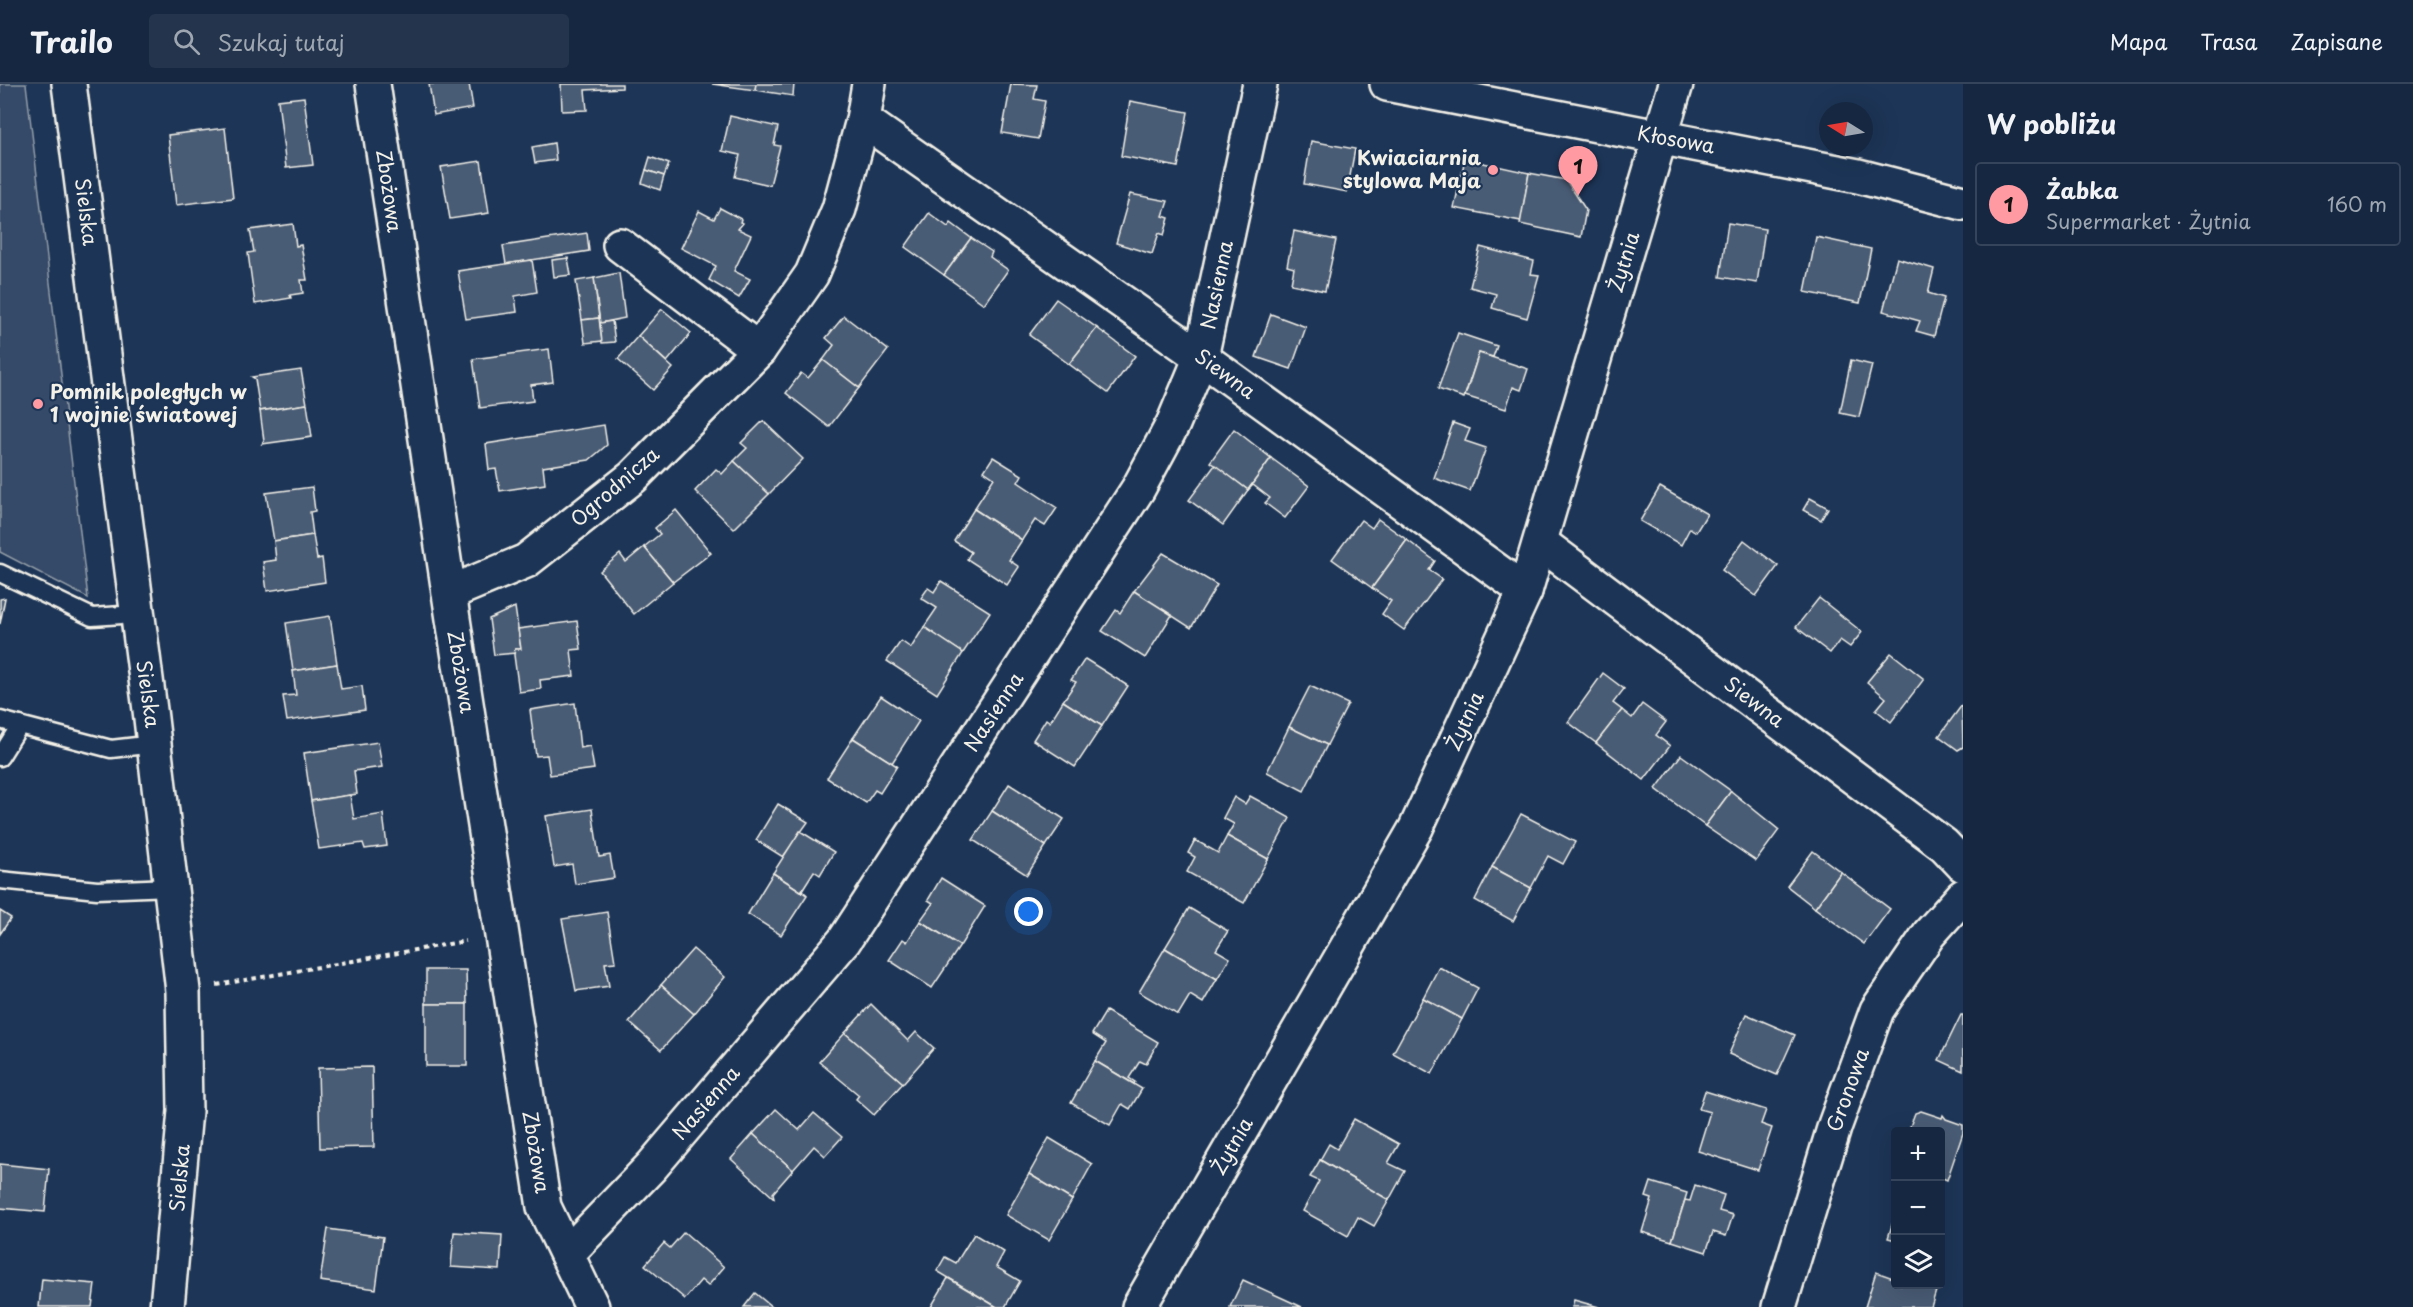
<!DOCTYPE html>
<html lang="pl">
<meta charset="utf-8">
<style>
body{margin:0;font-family:"Playpen Sans",sans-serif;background:#23344c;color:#f1f3f6}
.controls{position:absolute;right:18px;bottom:18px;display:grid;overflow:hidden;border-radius:6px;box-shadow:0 6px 24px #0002}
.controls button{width:54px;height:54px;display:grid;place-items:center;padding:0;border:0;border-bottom:2px solid #35445a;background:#162841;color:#f1f3f6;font:30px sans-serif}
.compass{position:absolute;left:1819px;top:18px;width:54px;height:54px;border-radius:50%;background:#162841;box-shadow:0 6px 24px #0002;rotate:281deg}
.you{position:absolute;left:1029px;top:828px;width:21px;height:21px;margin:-15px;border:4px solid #fff;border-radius:50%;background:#1a73e8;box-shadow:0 0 0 9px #1a73e833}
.badge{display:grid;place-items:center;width:39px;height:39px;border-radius:50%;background:#ff9aa2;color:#111;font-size:20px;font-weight:700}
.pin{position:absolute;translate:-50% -50px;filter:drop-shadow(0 2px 3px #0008)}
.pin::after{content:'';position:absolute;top:32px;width:21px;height:18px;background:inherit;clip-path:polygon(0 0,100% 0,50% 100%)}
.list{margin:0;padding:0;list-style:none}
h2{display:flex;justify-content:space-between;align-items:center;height:78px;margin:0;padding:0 24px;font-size:26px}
h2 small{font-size:20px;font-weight:400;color:#9ea6b1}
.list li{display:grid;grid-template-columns:39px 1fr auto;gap:18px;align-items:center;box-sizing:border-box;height:84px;margin:0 12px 12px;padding:0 12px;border:2px solid #35445a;border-radius:6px}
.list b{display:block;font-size:22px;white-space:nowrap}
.list p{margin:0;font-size:20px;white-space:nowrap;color:#9ea6b1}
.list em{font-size:20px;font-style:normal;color:#9ea6b1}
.icon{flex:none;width:33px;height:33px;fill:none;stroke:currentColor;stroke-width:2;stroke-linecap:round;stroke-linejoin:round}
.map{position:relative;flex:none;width:1963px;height:1223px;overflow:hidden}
header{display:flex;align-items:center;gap:36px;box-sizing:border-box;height:84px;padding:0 30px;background:#162841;border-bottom:2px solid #35445a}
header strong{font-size:28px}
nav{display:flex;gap:33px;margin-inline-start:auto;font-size:21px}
.search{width:420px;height:54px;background:#23344c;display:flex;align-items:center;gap:15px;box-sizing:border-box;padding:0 21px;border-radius:6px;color:#9ea6b1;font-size:22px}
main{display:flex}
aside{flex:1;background:#162841}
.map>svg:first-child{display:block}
.green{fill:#354a67;stroke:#949ea8;stroke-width:1.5}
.building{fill:#485b74;stroke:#f4f1e8;stroke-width:1.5}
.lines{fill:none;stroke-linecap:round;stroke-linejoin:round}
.service-casing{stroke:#f4f1e8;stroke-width:21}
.minor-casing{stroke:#f4f1e8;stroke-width:38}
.path{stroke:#f4f1e8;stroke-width:4;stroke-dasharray:4.5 4.5;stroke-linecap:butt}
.service{stroke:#1d3557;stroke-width:16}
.minor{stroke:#1d3557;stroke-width:33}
.poi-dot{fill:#ff9aa2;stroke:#1d3557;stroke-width:2}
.labels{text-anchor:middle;stroke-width:4.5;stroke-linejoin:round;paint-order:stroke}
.street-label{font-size:20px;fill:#f4f1e8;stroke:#1d3557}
.poi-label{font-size:20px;font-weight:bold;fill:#f4f1e8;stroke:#1d3557;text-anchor:end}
</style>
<header>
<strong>Trailo</strong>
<div class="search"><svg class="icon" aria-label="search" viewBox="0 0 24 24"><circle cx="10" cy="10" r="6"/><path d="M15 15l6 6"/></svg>Szukaj tutaj</div>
<nav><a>Mapa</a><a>Trasa</a><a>Zapisane</a></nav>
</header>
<main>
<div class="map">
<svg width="1963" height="1223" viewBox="0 0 1963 1223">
<rect width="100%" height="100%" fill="#1d3557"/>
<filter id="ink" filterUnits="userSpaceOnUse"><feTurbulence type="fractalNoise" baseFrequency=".0167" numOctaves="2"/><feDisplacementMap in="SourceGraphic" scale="12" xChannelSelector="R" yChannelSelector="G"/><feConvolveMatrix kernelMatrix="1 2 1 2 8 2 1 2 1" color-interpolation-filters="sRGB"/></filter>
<g filter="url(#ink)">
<polygon class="green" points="0,0 26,0 88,514 0,468"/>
<g class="building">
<polygon points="429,0 469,0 473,24 434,31"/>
<polygon points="561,0 622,0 622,4 585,6 587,26 562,27"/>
<polygon points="712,0 756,0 755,6"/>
<polygon points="756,0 794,0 793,12 755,6"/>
<polygon points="1011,0 1037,1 1034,15 1045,17 1038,55 1002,49"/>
<polygon points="304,13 313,81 286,84 278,16"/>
<polygon points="1130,17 1188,28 1178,83 1121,72"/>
<polygon points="730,32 778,43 774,61 780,62 770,101 735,93 740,71 722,67"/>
<polygon points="225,44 233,114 176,121 168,51"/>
<polygon points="1311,57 1355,65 1347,108 1304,100"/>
<polygon points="554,59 556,76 535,79 532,63"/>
<polygon points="650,73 669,80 664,92 646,86"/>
<polygon points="1465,75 1529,89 1521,137 1454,124"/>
<polygon points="481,77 489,129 450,135 441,83"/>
<polygon points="646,86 664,92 660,106 642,99"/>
<polygon points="1529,89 1566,96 1586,126 1581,153 1520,140"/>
<polygon points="1130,110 1168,117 1163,132 1169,134 1164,151 1159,149 1152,170 1116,159"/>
<polygon points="720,124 741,135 740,138 743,139 738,145 751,151 734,187 750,195 739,214 709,196 716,182 681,164 699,127 714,135"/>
<polygon points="929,129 948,143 951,139 971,154 944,191 905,163"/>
<polygon points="1728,139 1765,145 1757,199 1720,193"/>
<polygon points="293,140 296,162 301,161 307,196 301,196 303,209 290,211 291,214 255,220 248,169 254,168 250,146"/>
<polygon points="1294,147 1336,156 1325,207 1291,200 1294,184 1287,182"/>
<polygon points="587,149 589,167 506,180 503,162"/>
<polygon points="1816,153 1871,165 1860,219 1805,208"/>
<polygon points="971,154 992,168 990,173 1008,186 984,220 944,191"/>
<polygon points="1480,163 1534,177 1531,190 1539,191 1527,234 1492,224 1496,210 1470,203"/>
<polygon points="568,174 571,191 554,193 552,176"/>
<polygon points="1897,174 1934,185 1928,209 1944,214 1934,252 1916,247 1920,237 1883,227"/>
<polygon points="532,176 537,208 515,212 517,228 466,235 458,187"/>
<polygon points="619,189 625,234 600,239 594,194"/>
<polygon points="594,194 599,234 582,236 576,197"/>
<polygon points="1056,215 1097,244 1069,280 1029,251"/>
<polygon points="662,225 691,249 667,278 638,252"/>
<polygon points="1271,230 1306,243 1291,285 1256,273"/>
<polygon points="844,232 888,266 859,304 823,276 834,261 826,254"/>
<polygon points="599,234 602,257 585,259 582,236"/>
<polygon points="612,237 615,258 602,259 600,239"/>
<polygon points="1097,244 1135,272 1108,309 1069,280"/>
<polygon points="1458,249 1497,262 1493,273 1479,269 1464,314 1438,305"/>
<polygon points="638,252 673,284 653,306 618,275"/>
<polygon points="549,265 553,298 531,301 533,317 480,324 473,275"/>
<polygon points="1479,269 1528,285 1521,306 1513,303 1506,325 1465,312"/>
<polygon points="823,276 859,304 829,343 786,309 801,289 808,294"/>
<polygon points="1851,276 1872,281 1859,333 1840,329"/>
<polygon points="301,286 307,320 260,327 255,295 252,293"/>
<polygon points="307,320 312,353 262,360 264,357 260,327"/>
<polygon points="763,337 803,375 769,410 734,377 747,364 741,359"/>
<polygon points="1453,339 1470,345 1465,357 1486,364 1470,407 1434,394"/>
<polygon points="604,341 607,361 589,376 543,383 545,400 500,407 496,385 489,386 486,360"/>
<polygon points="1234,345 1271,374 1248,406 1210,378"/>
<polygon points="993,373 1022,391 1018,398 1057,424 1045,442 1035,436 1022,456 974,425 994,394 984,387"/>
<polygon points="1271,374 1309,402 1285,434 1265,419 1270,414 1253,401 1248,406"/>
<polygon points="734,377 769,410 734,445 695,407 716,385 722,390"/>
<polygon points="1215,381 1248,406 1223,441 1189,416"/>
<polygon points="312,403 315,427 310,428 313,451 274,457 266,409"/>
<polygon points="1660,403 1707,430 1696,448 1690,444 1681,461 1640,437"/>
<polygon points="1810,414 1828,424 1821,436 1803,426"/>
<polygon points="974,425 1022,456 1009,476 1019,483 1007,501 967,475 971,468 954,457"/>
<polygon points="676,426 711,469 673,498 644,463 660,450 655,444"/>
<polygon points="1378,435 1407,456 1372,504 1332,475 1361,436 1372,444"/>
<polygon points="313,451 317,475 322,474 325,498 267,507 263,478 276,476 274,457"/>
<polygon points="1407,456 1435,477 1429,486 1442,495 1404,546 1382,530 1391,517 1372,504"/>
<polygon points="1744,456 1778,482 1756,512 1722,486"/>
<polygon points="644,463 673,498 634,530 600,487 620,470 626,478"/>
<polygon points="1163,469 1217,501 1191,544 1134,507"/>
<polygon points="941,497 990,528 963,569 924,543 937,524 921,514 928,504 934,508"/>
<polygon points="1134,507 1172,531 1145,574 1102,547 1116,526 1120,529"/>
<polygon points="5,514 0,540 0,515"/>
<polygon points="1819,514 1862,548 1850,563 1840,556 1830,569 1796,543"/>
<polygon points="515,523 521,565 515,565 516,569 494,571 489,535"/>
<polygon points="330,532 337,580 293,587 286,539"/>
<polygon points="577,537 581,565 571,566 574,592 540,596 541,605 519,608 514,571 515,565 521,565 518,545"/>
<polygon points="924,543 963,569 937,610 887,577 901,557 911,564"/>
<polygon points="1891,569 1924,595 1891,638 1876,626 1886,614 1867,598"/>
<polygon points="1085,575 1128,602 1102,642 1063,617 1076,598 1071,596"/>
<polygon points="337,580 341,605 362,602 365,626 287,637 283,612 296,611 293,587"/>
<polygon points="1603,589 1624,605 1613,619 1622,626 1596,659 1568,638"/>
<polygon points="1310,602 1348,620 1327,661 1289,643"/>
<polygon points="881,612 919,637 892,679 853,654"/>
<polygon points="1063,617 1102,642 1075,683 1033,656 1046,635 1050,638"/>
<polygon points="575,619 580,664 590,662 594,685 550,691 547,671 536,672 530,626"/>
<polygon points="1642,620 1666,638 1656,651 1670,662 1644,696 1596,659 1622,626 1632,634"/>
<polygon points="1962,621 1963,663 1958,666 1939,652"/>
<polygon points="1289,643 1327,661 1304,707 1267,688"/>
<polygon points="853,654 897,682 880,709 875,706 866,719 827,694"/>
<polygon points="378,658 382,683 354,687 357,710 311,717 304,669"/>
<polygon points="1681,671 1731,707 1705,742 1656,705"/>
<polygon points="1009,700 1064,735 1046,762 992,727"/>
<polygon points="1731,707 1779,746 1756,777 1705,742"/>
<polygon points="350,711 354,735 383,730 387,762 365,765 363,759 319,765 311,717"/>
<polygon points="1250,712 1290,734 1268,775 1227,752 1234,740 1223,734 1234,713 1245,720"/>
<polygon points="778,720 808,738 783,773 756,756"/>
<polygon points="592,725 599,773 610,771 614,794 575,800 572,780 554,783 546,732"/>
<polygon points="992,727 1046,762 1027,791 973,756"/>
<polygon points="1521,730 1575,758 1563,780 1548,772 1531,804 1492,783"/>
<polygon points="800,747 834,768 820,791 814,787 802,806 807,811 773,789"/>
<polygon points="1227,752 1268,775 1244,819 1187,788 1195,773 1188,769 1195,756 1218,769"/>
<polygon points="1813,767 1841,788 1815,824 1787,802"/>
<polygon points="1492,783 1531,804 1513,837 1475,816"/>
<polygon points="1841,788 1890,825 1864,860 1815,824"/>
<polygon points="773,789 807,811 781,851 748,830"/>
<polygon points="941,794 985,822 960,862 920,837 933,819 928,816"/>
<polygon points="1189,824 1228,847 1216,866 1230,874 1217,895 1165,864"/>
<polygon points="0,827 11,834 0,850"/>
<polygon points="607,828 615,878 605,879 609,902 576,907 562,835"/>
<polygon points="920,837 960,862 932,904 889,876 903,855 907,858"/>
<polygon points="1165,864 1217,895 1203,919 1190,911 1178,931 1139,908"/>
<polygon points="693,865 725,893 694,930 661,901"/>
<polygon points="1439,883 1478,904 1462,935 1423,914"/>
<polygon points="426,886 466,886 467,920 426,920"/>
<polygon points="661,901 694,930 661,966 629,938"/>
<polygon points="1423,914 1462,935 1432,990 1393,969"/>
<rect x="426" y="920" width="41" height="62"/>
<polygon points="871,920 908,957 916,948 934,964 903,999 845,949"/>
<polygon points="1106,927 1158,958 1146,980 1140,977 1129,994 1135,998 1134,1000 1095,977 1106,959 1092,950"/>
<polygon points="1746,930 1795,951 1777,991 1729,970"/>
<polygon points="1961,931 1963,931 1963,987 1939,976"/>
<polygon points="845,949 903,999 874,1031 856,1015 859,1011 819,978"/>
<polygon points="1095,977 1142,1005 1130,1025 1122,1020 1110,1041 1071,1019"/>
<polygon points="372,983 374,1063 320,1064 318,984"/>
<polygon points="1705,1007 1766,1026 1761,1040 1772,1044 1758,1086 1698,1067 1710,1028 1699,1025"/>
<polygon points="776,1025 799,1046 814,1029 842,1053 825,1072 814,1062 793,1086 753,1050"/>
<polygon points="1921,1027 1942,1034 1943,1031 1946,1035 1963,1041 1963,1049 1947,1096 1940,1093 1940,1048 1909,1045 1915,1029"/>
<polygon points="1354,1035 1399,1060 1388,1079 1405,1087 1389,1116 1320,1076 1329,1060 1337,1065"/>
<polygon points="753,1050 793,1086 773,1109 774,1114 731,1075"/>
<polygon points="1049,1054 1092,1080 1072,1116 1029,1090"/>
<polygon points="1320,1076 1389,1116 1374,1142 1358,1133 1348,1152 1303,1127 1319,1097 1310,1093"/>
<polygon points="0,1080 49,1085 45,1128 0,1124"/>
<polygon points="1029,1090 1072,1116 1049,1156 1006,1131"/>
<polygon points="1651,1098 1687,1109 1672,1157 1642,1148 1652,1115 1646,1113"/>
<polygon points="1695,1101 1724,1111 1719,1127 1733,1131 1726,1152 1713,1148 1706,1168 1672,1157 1685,1116 1690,1117"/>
<polygon points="1896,1128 1896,1156 1888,1154"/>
<polygon points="328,1145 383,1153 376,1205 320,1197"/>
<polygon points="454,1148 502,1151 500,1186 451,1183"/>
<polygon points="684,1148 724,1183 708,1202 701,1196 685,1215 645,1181 664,1159 670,1164"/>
<polygon points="974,1150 1004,1168 996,1183 1020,1197 1005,1223 997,1223 937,1187 945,1173 956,1179"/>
<polygon points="1876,1188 1896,1195 1896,1200 1930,1203 1929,1205 1936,1207 1931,1223 1865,1223"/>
<polygon points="948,1194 997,1223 931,1223"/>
<polygon points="42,1195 95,1200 92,1223 39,1223"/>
<polygon points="1243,1196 1302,1223 1230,1223"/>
<polygon points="755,1209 772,1223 744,1223"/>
<polygon points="1574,1216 1599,1223 1572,1223"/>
</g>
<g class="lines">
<g class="service-casing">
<g id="service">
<polyline points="0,489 92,533 137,530"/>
<polyline points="0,636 111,665 154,660"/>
<polyline points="0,673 20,641"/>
<polyline points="0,796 97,806 171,803"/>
</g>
</g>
<g class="minor-casing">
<g id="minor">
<polyline points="69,0 150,626 183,907 185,1027 167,1223"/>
<polyline points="373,0 449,509 544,1123 592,1223"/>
<polyline points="1387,0 1858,92 1963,119"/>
<polyline points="863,36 1201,273 1525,507"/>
<polyline points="620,161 759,266"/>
<polyline points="1541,459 1944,761 1963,781"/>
<polyline points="449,509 526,477 633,393 759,266 812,190 839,125 863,36 869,0"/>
<polyline points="567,1170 652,1082 844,857 1138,405 1173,340 1201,273 1260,0"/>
<polyline points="1139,1223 1416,744 1525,507 1676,0"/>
<polyline points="1779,1223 1835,1041 1877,926 1929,850 1963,812"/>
</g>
</g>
<polyline class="path" points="217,901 466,857"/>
<use href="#service" class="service"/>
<use href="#minor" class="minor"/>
</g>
</g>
<g class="poi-dot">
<circle cx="1493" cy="86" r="6"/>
<circle cx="38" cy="320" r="6"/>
</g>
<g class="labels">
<g class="street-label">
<text transform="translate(1676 56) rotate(10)" y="7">Kłosowa</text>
<text transform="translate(389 107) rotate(82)" y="7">Zbożowa</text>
<text transform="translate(86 128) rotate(83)" y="7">Sielska</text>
<text transform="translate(1624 178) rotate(-73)" y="7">Żytnia</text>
<text transform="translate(1217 201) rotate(-78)" y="7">Nasienna</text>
<text transform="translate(1225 290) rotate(36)" y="7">Siewna</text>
<text transform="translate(615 403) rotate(-41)" y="7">Ogrodnicza</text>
<text transform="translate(461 588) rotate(81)" y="7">Zbożowa</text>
<text transform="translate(148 610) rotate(82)" y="7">Sielska</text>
<text transform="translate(1754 618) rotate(37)" y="7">Siewna</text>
<text transform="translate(994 628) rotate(-57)" y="7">Nasienna</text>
<text transform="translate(1465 637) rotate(-65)" y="7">Żytnia</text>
<text transform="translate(1848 1006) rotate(-70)" y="7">Gronowa</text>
<text transform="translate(706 1019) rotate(-49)" y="7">Nasienna</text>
<text transform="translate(1232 1062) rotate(-60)" y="7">Żytnia</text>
<text transform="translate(536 1068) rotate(81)" y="7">Zbożowa</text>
<text transform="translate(180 1094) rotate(-85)" y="7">Sielska</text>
</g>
<g class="poi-label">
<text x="1481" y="81">Kwiaciarnia<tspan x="1481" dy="23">stylowa Maja</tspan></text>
<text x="50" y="315" text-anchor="start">Pomnik poległych w<tspan x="50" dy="23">1 wojnie światowej</tspan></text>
</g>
</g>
</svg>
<div class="controls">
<button>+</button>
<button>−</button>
<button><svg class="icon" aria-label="layers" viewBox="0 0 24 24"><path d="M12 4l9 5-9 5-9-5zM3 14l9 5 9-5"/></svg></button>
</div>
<svg class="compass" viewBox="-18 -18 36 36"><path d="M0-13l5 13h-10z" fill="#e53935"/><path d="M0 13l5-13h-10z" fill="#9ea6b1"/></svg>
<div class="you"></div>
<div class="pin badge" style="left:1578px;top:112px">1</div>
</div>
<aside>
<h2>W pobliżu<small></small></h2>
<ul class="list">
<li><span class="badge">1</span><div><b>Żabka</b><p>Supermarket · Żytnia</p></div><em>160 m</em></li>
</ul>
</aside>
</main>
